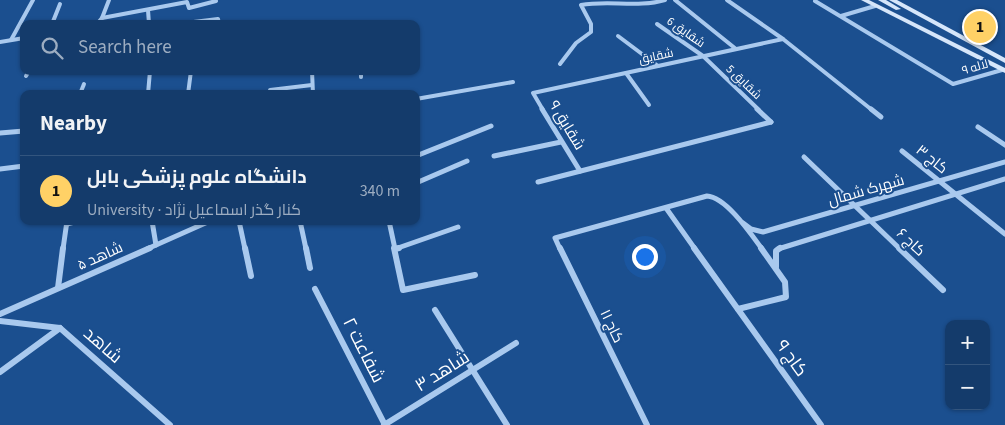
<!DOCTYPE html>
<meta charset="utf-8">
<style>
body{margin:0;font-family:"Source Sans 3",Cairo,sans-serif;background:#1d4271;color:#f1f3f6}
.controls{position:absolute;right:15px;bottom:15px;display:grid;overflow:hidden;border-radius:10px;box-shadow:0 1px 4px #0004}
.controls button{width:45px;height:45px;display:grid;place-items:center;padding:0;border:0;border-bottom:1px solid #33557e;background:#143b6b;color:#f1f3f6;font:25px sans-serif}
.you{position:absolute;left:644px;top:256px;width:18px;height:18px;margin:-12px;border:4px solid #fff;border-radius:50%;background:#1a73e8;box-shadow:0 0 0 8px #1a73e833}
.badge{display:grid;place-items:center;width:32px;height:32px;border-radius:50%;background:#ffd166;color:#111;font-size:16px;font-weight:700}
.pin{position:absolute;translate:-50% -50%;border:2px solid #fff;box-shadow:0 1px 5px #0006}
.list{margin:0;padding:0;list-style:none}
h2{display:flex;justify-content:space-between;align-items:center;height:65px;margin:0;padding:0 20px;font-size:21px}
h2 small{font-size:16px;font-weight:400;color:#9dadc1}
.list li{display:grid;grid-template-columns:32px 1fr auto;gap:15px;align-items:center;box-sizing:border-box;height:70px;padding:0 20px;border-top:1px solid #33557e}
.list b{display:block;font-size:19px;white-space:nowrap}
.list p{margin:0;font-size:16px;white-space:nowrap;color:#9dadc1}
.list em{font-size:16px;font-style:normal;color:#9dadc1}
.icon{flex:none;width:28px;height:28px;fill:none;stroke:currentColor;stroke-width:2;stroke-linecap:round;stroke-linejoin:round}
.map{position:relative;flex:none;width:1005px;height:425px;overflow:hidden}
.search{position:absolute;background:#143b6b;box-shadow:0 1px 4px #0004;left:20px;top:20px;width:400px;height:55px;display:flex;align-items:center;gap:12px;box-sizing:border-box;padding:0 18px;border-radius:10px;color:#9dadc1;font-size:19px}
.panel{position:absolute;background:#143b6b;box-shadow:0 1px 4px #0004;left:20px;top:90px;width:400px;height:135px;border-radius:10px}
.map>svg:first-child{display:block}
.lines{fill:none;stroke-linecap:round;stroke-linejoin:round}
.minor-far2{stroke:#a9c9ee;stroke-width:4}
.minor-far1{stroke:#a9c9ee;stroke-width:5}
.minor{stroke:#a9c9ee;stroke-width:6}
.secondary{fill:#d6e6fa;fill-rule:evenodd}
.labels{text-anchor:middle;stroke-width:4;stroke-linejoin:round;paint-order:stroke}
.far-street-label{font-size:12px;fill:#fff;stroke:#1b4f8f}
.street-label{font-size:15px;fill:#fff;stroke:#1b4f8f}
.near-street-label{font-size:18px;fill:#fff;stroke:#1b4f8f}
</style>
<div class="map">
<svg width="1005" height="425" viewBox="0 0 1005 425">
<rect width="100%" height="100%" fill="#1b4f8f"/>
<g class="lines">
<g class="minor-far2">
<polyline points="675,0 736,49"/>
<polyline points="727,0 783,39 872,110"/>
<polyline points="815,1 953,84 1002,70"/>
<polyline points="148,10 149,24"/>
<polyline points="841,16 875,6"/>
<polyline points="102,18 109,0"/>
<polyline points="309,22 309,24"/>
<polyline points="52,24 60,4"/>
<polyline points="97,24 102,18 187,2 189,8 216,1"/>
<polyline points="177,24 218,19 219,24"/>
<polyline points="657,24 703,56 759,110"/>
<polyline points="618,36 658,66"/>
<polyline points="11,40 33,0"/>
<polyline points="0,42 24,38"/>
<path d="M560,64L576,43L591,32V24L581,5C609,0 638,8 665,0"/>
<polyline points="312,71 313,94"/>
<polyline points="361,71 361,77"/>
<polyline points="626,73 649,105"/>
<polyline points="26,76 29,71"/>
<polyline points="270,90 312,85"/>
<polyline points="80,94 84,84"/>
<polyline points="148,94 150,71"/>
<polyline points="188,94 191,71"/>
<polyline points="416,99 513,82"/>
<polyline points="543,110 533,93 783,39"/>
</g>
<g class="minor-far1">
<polyline points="542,109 580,171"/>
<polyline points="757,109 771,122"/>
<polyline points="871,109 881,117"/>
<polyline points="978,127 1005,145"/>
<polyline points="0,133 24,131"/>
<polyline points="902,151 1005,234"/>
<polyline points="416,156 491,126"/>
<polyline points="494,156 561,142"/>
<polyline points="804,157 900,249"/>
<polyline points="0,169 24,166"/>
<polyline points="538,182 771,122"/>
<polyline points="416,183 467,161"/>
<polyline points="666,208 695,249"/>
<polyline points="152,221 156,245"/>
<polyline points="239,221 245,249"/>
<polyline points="300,221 306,249"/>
<polyline points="389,221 395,249"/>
<polyline points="743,223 751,229 763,232 1005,162"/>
<polyline points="67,224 78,221"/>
<polyline points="63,249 67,221"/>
<polyline points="147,249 210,221"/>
<polyline points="395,249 458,227"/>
<path d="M560,249L555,238L707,196C726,197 751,234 762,249"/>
<polyline points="778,249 1005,179"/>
</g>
<g class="minor">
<polyline points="245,248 251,276"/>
<polyline points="306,248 310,268"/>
<polyline points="394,248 403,290 475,275"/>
<polyline points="560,248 647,425"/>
<polyline points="694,248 821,425"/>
<polyline points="899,248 943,290"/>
<polyline points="395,249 399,248"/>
<polyline points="776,267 776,251 780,248"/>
<polyline points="58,288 63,248"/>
<polyline points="315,289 385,425"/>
<polyline points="738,309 786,297 785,282 761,248"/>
<polyline points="435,310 507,425"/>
<polyline points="0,314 150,248"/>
<polyline points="0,321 60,328 170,425"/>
<polyline points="0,372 60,328"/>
<polyline points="384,425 516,343"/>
</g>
<g class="secondary">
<polygon points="861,0 869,0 1005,68 1005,73"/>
<polygon points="878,0 886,0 901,9 896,10"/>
<polygon points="889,0 897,0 1005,58 1005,63"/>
</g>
</g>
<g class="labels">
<g class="far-street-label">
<text transform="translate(686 32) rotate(35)" y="4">شقايق 6</text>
<text transform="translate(656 56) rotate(-12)" y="4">شقايق</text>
<text transform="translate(975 67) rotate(-16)" y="4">لاله ۹</text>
<text transform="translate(744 82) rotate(44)" y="4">شقايق 5</text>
</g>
<g class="street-label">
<text transform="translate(567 125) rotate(59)" y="5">شقايق ٩</text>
<text transform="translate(932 159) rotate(39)" y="5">کاج ۳</text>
<text transform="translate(866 190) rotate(-16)" y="5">شهرک شمال</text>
<text transform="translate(911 242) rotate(43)" y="5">کاج ۶</text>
<text transform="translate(100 256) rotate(-24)" y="5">شاهد ۵</text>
<text transform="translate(612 326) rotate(64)" y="5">کاج ۱۱</text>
</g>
<g class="near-street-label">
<text transform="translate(103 345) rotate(41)" y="6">شاهد</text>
<text transform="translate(364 350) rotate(63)" y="6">شفاعت ۲</text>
<text transform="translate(792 358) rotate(54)" y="6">کاج ۹</text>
<text transform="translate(442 371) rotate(-32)" y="6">شاهد ۳</text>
</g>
</g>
</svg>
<div class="controls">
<button>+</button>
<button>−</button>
</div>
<div class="you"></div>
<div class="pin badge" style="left:980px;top:27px">1</div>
<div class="search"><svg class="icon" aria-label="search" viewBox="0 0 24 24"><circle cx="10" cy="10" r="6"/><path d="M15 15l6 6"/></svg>Search here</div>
<section class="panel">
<h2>Nearby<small></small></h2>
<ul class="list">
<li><span class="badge">1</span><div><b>دانشگاه علوم پزشکی بابل</b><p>University · کنار گذر اسماعیل نژاد</p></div><em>340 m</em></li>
</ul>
</section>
</div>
